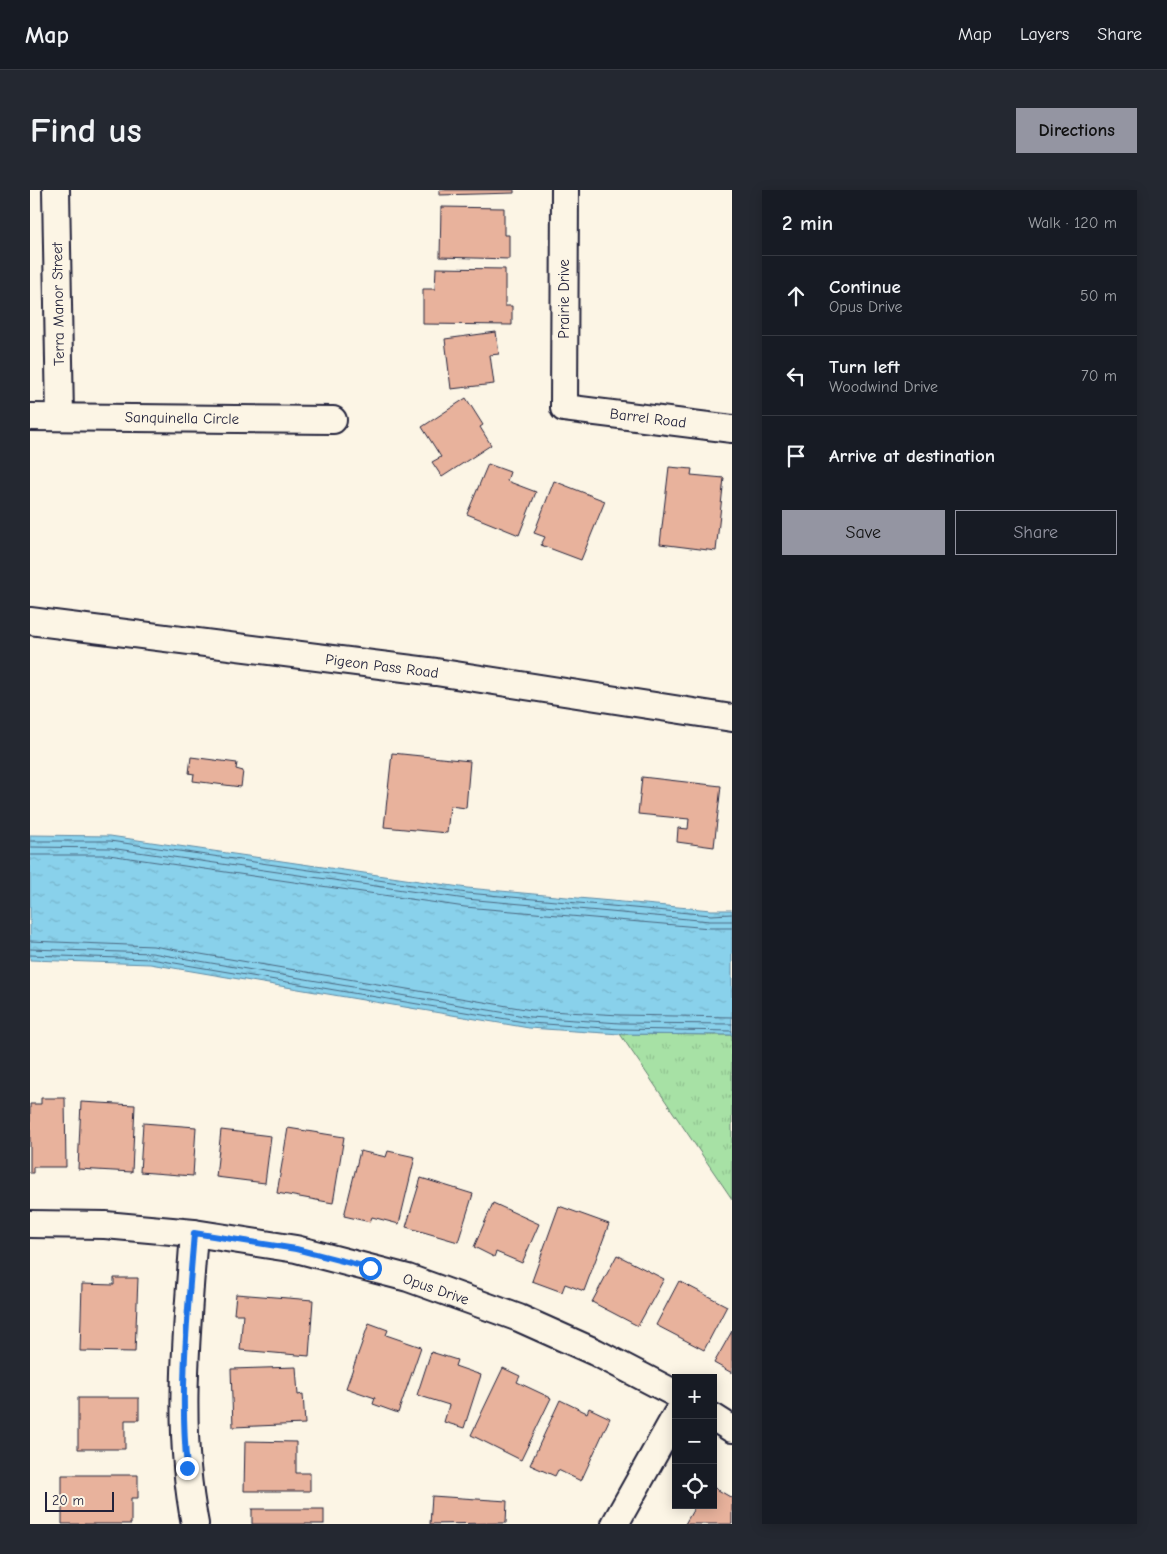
<!DOCTYPE html>
<meta charset="utf-8">
<style>
body{margin:0;font-family:"Comic Neue",sans-serif;background:#242831;color:#f1f3f6}
.controls{position:absolute;right:15px;bottom:15px;display:grid;overflow:hidden;border-radius:0px;box-shadow:0 2px 12px #0003}
.controls button{width:45px;height:45px;display:grid;place-items:center;padding:0;border:0;border-bottom:1px solid #363941;background:#171b24;color:#f1f3f6;font:25px sans-serif}
.scale{position:absolute;left:15px;bottom:12px;width:69px;box-sizing:border-box;padding-left:5px;border:2px solid #22223b;border-top:0;font-size:14px;line-height:18px;white-space:nowrap;color:#22223b;-webkit-text-stroke:4px #fcf5e5;paint-order:stroke}
.stop{position:absolute;width:15px;height:15px;margin:-11px;border:4px solid #1a73e8;border-radius:50%;background:#fff}
.stop.end{background:#1a73e8;border-color:#fff;box-shadow:0 1px 5px #0008}
.list{margin:0;padding:0;list-style:none}
h2{display:flex;justify-content:space-between;align-items:center;height:65px;margin:0;padding:0 20px;font-size:21px}
h2 small{font-size:16px;font-weight:400;color:#9ea1a6}
.list li{display:grid;grid-template-columns:32px 1fr auto;gap:15px;align-items:center;box-sizing:border-box;height:80px;padding:0 20px;border-top:1px solid #363941}
.list b{display:block;font-size:19px;white-space:nowrap}
.list p{margin:0;font-size:16px;white-space:nowrap;color:#9ea1a6}
.list em{font-size:16px;font-style:normal;color:#9ea1a6}
.actions{display:flex;gap:10px;padding:15px 20px}
.actions a{flex:1;padding:11px 0;border:1px solid #9495a2;border-radius:0px;text-align:center;font-size:18px;color:#9495a2}
.actions .main{background:#9495a2;color:#111}
.icon{flex:none;width:28px;height:28px;fill:none;stroke:currentColor;stroke-width:2;stroke-linecap:round;stroke-linejoin:round}
.map{position:relative;flex:none;width:702px;height:1334px;overflow:hidden;border-radius:0px}
header{display:flex;align-items:center;gap:30px;box-sizing:border-box;height:70px;padding:0 25px;background:#171b24;border-bottom:1px solid #363941}
header strong{font-size:24px}
nav{display:flex;gap:28px;margin-inline-start:auto;font-size:18px}
.intro{display:flex;align-items:center;justify-content:space-between;box-sizing:border-box;height:120px;padding:0 30px}
h1{margin:0;font-size:35px}
.button{padding:12px 22px;border-radius:0px;background:#9495a2;color:#111;font-size:18px;font-weight:700}
main{display:flex;gap:30px;padding:0 30px}
aside{flex:1;background:#171b24;border-radius:0px;box-shadow:0 2px 12px #0003}
.map>svg:first-child{display:block}
.grass{fill:url(#grass-tufts);stroke:#648270}
.water{fill:url(#water-ripples);stroke:#608ba5}
.lines{fill:none;stroke-linecap:round;stroke-linejoin:round}
.shore{stroke:#4b6881;stroke-width:1}
.building{fill:#e8b29c;stroke:#22223b}
.minor-casing{stroke:#22223b;stroke-width:30}
.minor{stroke:#fcf5e5;stroke-width:26}
.route{stroke:#1a73e8;stroke-width:6}
.labels{text-anchor:middle;stroke-width:4.5;stroke-linejoin:round;paint-order:stroke}
.street-label{font-size:15px;fill:#22223b;stroke:#fcf5e5}
</style>
<header>
<strong>Map</strong>
<nav><a>Map</a><a>Layers</a><a>Share</a></nav>
</header>
<div class="intro"><h1>Find us</h1><a class="button">Directions</a></div>
<main>
<div class="map">
<svg width="702" height="1334" viewBox="0 0 702 1334">
<defs>
<pattern id="grass-tufts" width="24" height="20" patternUnits="userSpaceOnUse" patternTransform="scale(1.25)"><rect width="24" height="20" fill="#a7e1a5"/><path d="M3 7l-1-3M5 7V3M7 7l1-3M15 17l-1-3M17 17v-4M19 17l1-3" fill="none" stroke="#8fc18f"/></pattern>
<pattern id="water-ripples" width="26" height="14" patternUnits="userSpaceOnUse" patternTransform="scale(1.25)"><rect width="26" height="14" fill="#89d1eb"/><path d="M2 4q2-2 4 0t4 0M15 11q2-2 4 0t4 0" fill="none" stroke="#76b3ca"/></pattern>
</defs>
<rect width="100%" height="100%" fill="#fcf5e5"/>
<filter id="ink" filterUnits="userSpaceOnUse"><feTurbulence type="fractalNoise" baseFrequency=".02" numOctaves="2"/><feDisplacementMap in="SourceGraphic" scale="10" xChannelSelector="R" yChannelSelector="G"/><feConvolveMatrix kernelMatrix="1 2 1 2 8 2 1 2 1" color-interpolation-filters="sRGB"/></filter>
<g filter="url(#ink)">
<polygon class="grass" points="590,844 702,845 702,1009"/>
<polygon class="water" points="0,645 80,646 437,698 681,720 702,720 702,845 590,844 499,838 120,774 0,770"/>
<g class="lines">
<g class="shore">
<polyline points="0,651 80,651 437,703 681,725 702,724"/>
<polyline points="0,657 80,658 436,709 680,731 702,731"/>
<polyline points="0,665 79,665 435,717 680,738 702,738"/>
<polyline points="0,751 123,756 501,820 590,825 702,827"/>
<polyline points="0,759 122,763 500,827 590,833 702,834"/>
<polyline points="0,765 121,769 500,833 590,839 702,841"/>
</g>
</g>
<g class="building">
<polygon points="409,0 484,0 484,3 409,5"/>
<polygon points="411,17 474,18 474,45 479,45 479,69 410,67"/>
<polygon points="406,78 475,79 475,116 482,116 482,135 393,134 393,99 405,99"/>
<polygon points="466,142 469,164 460,165 464,194 421,199 415,149"/>
<polygon points="436,208 453,235 450,237 461,255 412,287 402,272 411,267 392,237"/>
<polygon points="458,274 480,282 477,291 506,302 489,345 437,324"/>
<polygon points="639,277 662,279 661,285 694,288 686,361 630,354"/>
<polygon points="524,291 575,311 551,370 511,355 515,347 504,343"/>
<polygon points="362,563 440,571 436,618 420,616 417,643 354,637"/>
<polygon points="161,567 207,573 206,579 213,581 211,597 163,591 164,584 159,583"/>
<polygon points="612,587 691,596 684,657 647,652 648,638 658,639 659,629 608,624"/>
<polygon points="11,908 35,908 36,977 3,977 3,983 0,983 0,914 11,914"/>
<polygon points="51,912 105,915 102,982 48,979"/>
<polygon points="113,933 166,937 163,986 110,982"/>
<polygon points="258,938 314,947 303,1013 247,1003"/>
<polygon points="191,940 241,946 235,993 186,987"/>
<polygon points="330,961 356,967 358,961 385,967 369,1034 342,1027 340,1032 314,1026"/>
<polygon points="391,988 443,1004 428,1052 376,1037"/>
<polygon points="463,1013 509,1034 492,1073 466,1062 464,1067 444,1057"/>
<polygon points="529,1016 579,1034 554,1101 535,1094 532,1102 502,1091"/>
<polygon points="587,1065 634,1089 608,1136 562,1112"/>
<polygon points="84,1088 108,1088 105,1162 50,1161 52,1094 84,1095"/>
<polygon points="649,1091 697,1116 674,1160 626,1135"/>
<polygon points="206,1104 283,1110 279,1166 210,1160 213,1124 204,1124"/>
<polygon points="339,1133 358,1140 356,1145 391,1157 368,1223 343,1214 345,1208 316,1198"/>
<polygon points="702,1141 702,1183 684,1173"/>
<polygon points="401,1162 427,1170 425,1176 451,1185 434,1238 414,1232 419,1215 387,1205"/>
<polygon points="266,1177 268,1205 273,1204 275,1234 203,1237 201,1179"/>
<polygon points="473,1178 490,1186 487,1192 521,1208 491,1270 441,1245"/>
<polygon points="48,1208 109,1208 109,1230 95,1230 95,1259 48,1259"/>
<polygon points="530,1210 557,1223 559,1218 580,1228 551,1291 528,1280 525,1286 500,1275"/>
<polygon points="215,1251 266,1252 266,1283 280,1283 280,1301 214,1301"/>
<polygon points="32,1285 108,1285 108,1308 101,1308 101,1334 32,1334"/>
<polygon points="683,1297 702,1308 702,1334 655,1334 666,1315 683,1315"/>
<polygon points="402,1306 477,1311 476,1333 400,1334"/>
<rect x="222" y="1319" width="72" height="15"/>
</g>
<g class="lines">
<g class="minor-casing">
<g id="minor">
<polyline points="26,0 30,227"/>
<polyline points="535,0 534,218 702,239"/>
<polyline points="0,227 303,230"/>
<polyline points="0,431 406,482 702,528"/>
<polyline points="0,1034 75,1035 164,1043 266,1059 378,1088 489,1128 565,1162 646,1204"/>
<path d="M164,1043C157,1140 146,1238 165,1334"/>
<polyline points="683,1227 702,1239"/>
<polyline points="585,1334 646,1225"/>
</g>
</g>
<use href="#minor" class="minor"/>
</g>
</g>
<g class="lines" filter="url(#ink)">
<path class="route" d="M157,1278C149,1199 158,1121 164,1043L266,1059L340,1078"/>
</g>
<g class="labels">
<g class="street-label">
<text transform="translate(534 109) rotate(-90)" y="5">Prairie Drive</text>
<text transform="translate(28 114) rotate(-91)" y="5">Terra Manor Street</text>
<text transform="translate(152 228) rotate(1)" y="5">Sanquinella Circle</text>
<text transform="translate(618 228) rotate(7)" y="5">Barrel Road</text>
<text transform="translate(352 476) rotate(7)" y="5">Pigeon Pass Road</text>
<text transform="translate(406 1099) rotate(19)" y="5">Opus Drive</text>
</g>
</g>
</svg>
<div class="controls">
<button>+</button>
<button>−</button>
<button><svg class="icon" aria-label="locate" viewBox="0 0 24 24"><circle cx="12" cy="12" r="6"/><path d="M12 2v4M12 18v4M2 12h4M18 12h4"/></svg></button>
</div>
<div class="scale">20 m</div>
<div class="stop" style="left:340px;top:1078px"></div>
<div class="stop end" style="left:157px;top:1278px"></div>
</div>
<aside>
<h2>2 min<small>Walk · 120 m</small></h2>
<ul class="list">
<li><svg class="icon" aria-label="ahead" viewBox="0 0 24 24"><path d="M12 20V5M6 11l6-6 6 6"/></svg><div><b>Continue</b><p>Opus Drive</p></div><em>50 m</em></li>
<li><svg class="icon" aria-label="left" viewBox="0 0 24 24"><path d="M17 20v-9H6M10 6l-5 5 5 5"/></svg><div><b>Turn left</b><p>Woodwind Drive</p></div><em>70 m</em></li>
<li><svg class="icon" aria-label="arrive" viewBox="0 0 24 24"><path d="M6 21V4h12l-3 4 3 4H6"/></svg><div><b>Arrive at destination</b></div></li>
</ul>
<div class="actions"><a class="main">Save</a><a>Share</a></div>
</aside>
</main>
